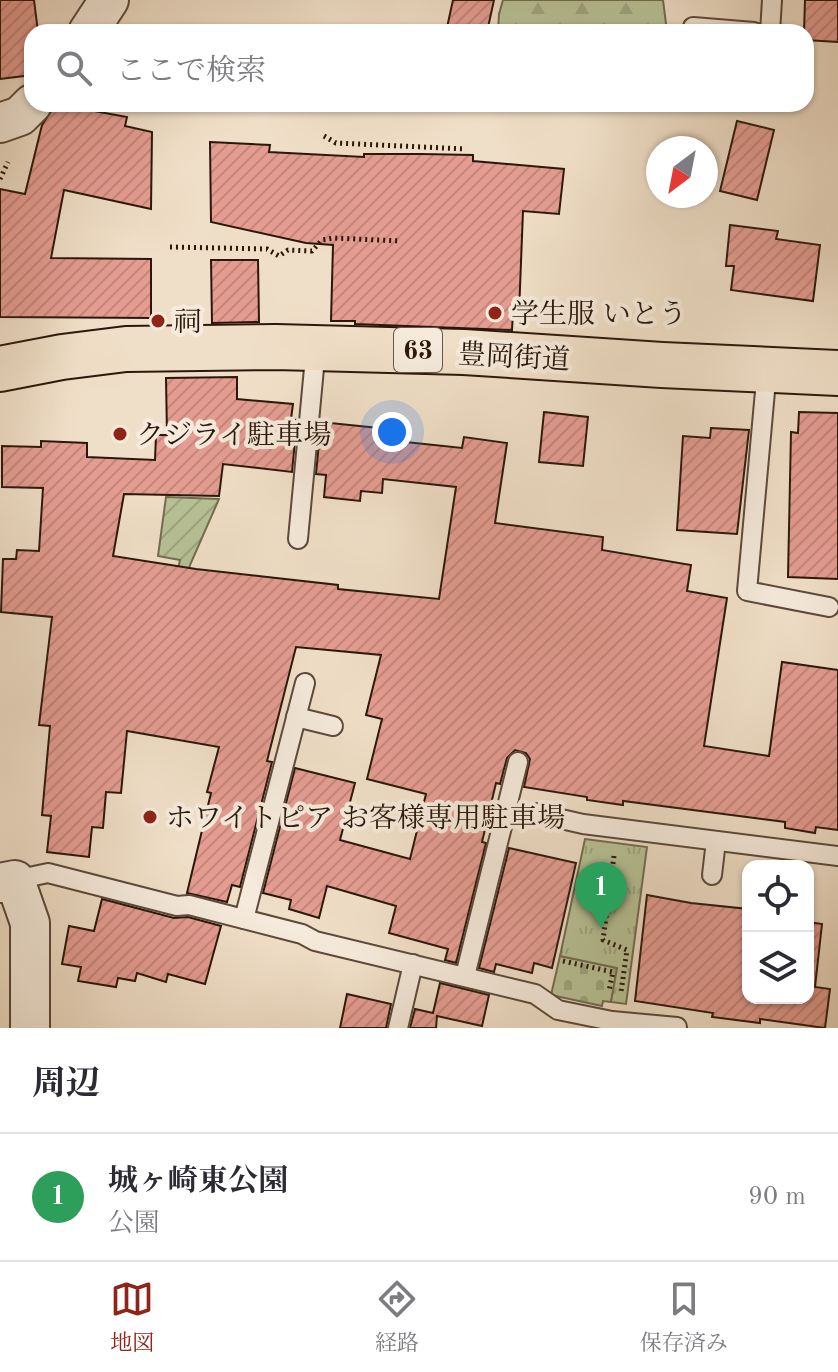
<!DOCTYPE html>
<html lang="ja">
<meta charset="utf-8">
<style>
body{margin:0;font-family:"Old Standard TT","Noto Serif JP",serif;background:#f7f7f7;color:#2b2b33}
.controls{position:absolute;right:24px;bottom:24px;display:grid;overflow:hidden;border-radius:16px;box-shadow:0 2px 6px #0004}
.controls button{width:72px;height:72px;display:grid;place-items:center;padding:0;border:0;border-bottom:2px solid #e1e1e2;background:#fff;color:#2b2b33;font:40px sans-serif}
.compass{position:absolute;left:646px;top:136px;width:72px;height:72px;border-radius:50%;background:#fff;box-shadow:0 2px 6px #0004;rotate:212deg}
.you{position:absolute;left:392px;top:432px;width:28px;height:28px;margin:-20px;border:6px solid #fff;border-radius:50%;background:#1a73e8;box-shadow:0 0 0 12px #1a73e833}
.badge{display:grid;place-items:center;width:52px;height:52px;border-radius:50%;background:#8f2418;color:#fff;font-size:26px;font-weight:700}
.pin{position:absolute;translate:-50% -66px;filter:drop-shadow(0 2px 4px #0008)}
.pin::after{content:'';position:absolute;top:42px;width:28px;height:24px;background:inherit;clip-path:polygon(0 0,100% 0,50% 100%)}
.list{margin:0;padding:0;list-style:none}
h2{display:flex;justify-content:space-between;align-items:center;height:104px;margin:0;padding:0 32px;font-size:34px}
h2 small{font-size:26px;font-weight:400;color:#7c7c81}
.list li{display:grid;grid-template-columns:52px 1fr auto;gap:24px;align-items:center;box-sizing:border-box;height:128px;padding:0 32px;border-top:2px solid #e1e1e2}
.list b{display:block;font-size:30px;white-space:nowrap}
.list p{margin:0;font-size:26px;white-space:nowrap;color:#7c7c81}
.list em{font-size:26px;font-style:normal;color:#7c7c81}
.icon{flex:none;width:44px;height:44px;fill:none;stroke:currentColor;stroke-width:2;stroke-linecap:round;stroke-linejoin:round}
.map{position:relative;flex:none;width:838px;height:1028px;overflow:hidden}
.search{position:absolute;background:#fff;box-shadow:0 2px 6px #0004;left:24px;right:24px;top:24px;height:88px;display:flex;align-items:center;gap:20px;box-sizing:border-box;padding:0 28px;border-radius:24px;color:#7c7c81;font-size:30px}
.sheet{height:232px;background:#fff}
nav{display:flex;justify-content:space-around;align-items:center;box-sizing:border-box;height:112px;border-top:2px solid #e1e1e2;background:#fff;font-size:22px;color:#7c7c81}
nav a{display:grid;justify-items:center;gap:4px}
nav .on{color:#8f2418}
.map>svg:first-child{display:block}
.forest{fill:url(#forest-firs);stroke:#726d50;stroke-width:2}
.cemetery{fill:url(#cemetery-stones);stroke:#726d50;stroke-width:2}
.park{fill:url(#park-tufts);stroke:#726d50;stroke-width:2}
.garden{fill:url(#garden-furrows);stroke:#726d50;stroke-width:2}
.building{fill:url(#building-hatch);stroke:#2b180a;stroke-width:2}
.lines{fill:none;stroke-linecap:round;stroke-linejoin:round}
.service-casing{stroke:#5c4a3a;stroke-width:22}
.minor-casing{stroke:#5c4a3a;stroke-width:42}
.primary-casing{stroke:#2b180a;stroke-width:48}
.path{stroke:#2b180a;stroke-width:5;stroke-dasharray:2 4;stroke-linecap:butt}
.service{stroke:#f5eadb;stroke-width:18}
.minor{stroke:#f5eadb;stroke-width:38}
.primary{stroke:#f0dfc8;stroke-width:44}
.poi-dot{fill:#8f2418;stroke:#f5eadb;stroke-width:3}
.labels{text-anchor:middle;stroke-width:8;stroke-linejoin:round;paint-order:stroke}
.shield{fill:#f5eadb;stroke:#685749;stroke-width:2}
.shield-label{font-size:26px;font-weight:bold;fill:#2b180a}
.poi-label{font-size:28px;fill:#2b180a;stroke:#f5eadb;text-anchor:start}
.street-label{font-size:28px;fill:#2b180a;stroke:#f5eadb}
</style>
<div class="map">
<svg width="838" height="1028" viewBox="0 0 838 1028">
<defs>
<pattern id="forest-firs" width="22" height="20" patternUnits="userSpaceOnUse" patternTransform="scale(2)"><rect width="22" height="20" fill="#b8c297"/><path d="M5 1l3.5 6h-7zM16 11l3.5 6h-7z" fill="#9ea681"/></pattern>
<pattern id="cemetery-stones" width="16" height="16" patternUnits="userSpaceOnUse" patternTransform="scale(2)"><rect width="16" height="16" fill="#b8c297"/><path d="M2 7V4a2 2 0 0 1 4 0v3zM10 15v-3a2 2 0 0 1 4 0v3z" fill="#9ea681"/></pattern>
<pattern id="park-tufts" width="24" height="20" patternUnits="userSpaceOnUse" patternTransform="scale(2)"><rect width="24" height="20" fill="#b8c297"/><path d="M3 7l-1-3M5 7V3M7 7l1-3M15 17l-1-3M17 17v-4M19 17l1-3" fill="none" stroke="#9ea681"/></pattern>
<pattern id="garden-furrows" width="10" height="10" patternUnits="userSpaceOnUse" patternTransform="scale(2)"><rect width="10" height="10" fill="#b8c297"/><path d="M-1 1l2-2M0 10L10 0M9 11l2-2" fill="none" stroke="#9ea681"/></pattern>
<pattern id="building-hatch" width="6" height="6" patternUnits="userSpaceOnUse" patternTransform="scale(2)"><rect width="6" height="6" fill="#e59d92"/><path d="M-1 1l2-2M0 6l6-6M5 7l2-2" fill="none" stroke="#c5867d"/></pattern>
</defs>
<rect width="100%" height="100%" fill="#f0dfc8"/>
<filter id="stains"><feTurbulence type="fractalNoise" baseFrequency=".0025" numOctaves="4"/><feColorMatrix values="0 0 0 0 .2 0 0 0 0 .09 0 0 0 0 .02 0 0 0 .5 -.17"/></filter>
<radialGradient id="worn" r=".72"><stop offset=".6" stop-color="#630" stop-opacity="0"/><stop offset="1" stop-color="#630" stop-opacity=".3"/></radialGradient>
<polygon class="forest" points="503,0 663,0 667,32 498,32 499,14"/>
<polygon class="cemetery" points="560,956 618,968 611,1002 603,1001 602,1006 551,995"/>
<polygon class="park" points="585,839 647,847 626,1004 611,1002 617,968 560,956"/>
<polygon class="garden" points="166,497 219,499 190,565 177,608 170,606 180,560 158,556"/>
<g class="building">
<polygon points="0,0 34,0 38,32 32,32 32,75 0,79"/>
<polygon points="453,0 494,0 487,32 446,32"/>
<polygon points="805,0 838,0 838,42 806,40 806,32 804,32"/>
<polygon points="56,104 127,117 125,126 152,132 151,209 64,190 51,258 151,259 151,318 0,317 0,189 25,194 42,125"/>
<polygon points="737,121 774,130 757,200 720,191"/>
<polygon points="210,142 270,145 269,152 364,157 364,154 421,154 473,155 473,161 564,169 559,214 523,211 519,313 513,312 512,330 355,324 355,321 331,321 333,245 306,243 211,222"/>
<polygon points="730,225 778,231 776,239 820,245 813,301 731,290 734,266 726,266"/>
<polygon points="211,260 258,260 259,322 212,323"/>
<polygon points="237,377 237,399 293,404 291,419 297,420 292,472 223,464 219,496 124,494 113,556 196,569 338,585 338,589 439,599 456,487 383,479 382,493 361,491 360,501 324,497 326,475 316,474 321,422 388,429 387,440 462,448 464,437 507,443 495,523 603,537 602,550 691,565 687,591 727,598 704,746 769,756 782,662 838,670 838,830 816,827 815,833 785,828 785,822 623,801 623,805 587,800 587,797 524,787 530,759 526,753 515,750 507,758 500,784 496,783 482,842 486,843 456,963 445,960 448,949 389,933 396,906 327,886 319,918 289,909 291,900 263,893 295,768 355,783 340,840 410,859 426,794 367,779 382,719 366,715 381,655 296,647 267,761 272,762 240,887 232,885 227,902 187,893 211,793 207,792 219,747 127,731 121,793 106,792 103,828 92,827 89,857 47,852 51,816 42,815 50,726 39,725 52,617 1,612 3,559 16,559 17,550 39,551 43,488 2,487 2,446 41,447 41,441 87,443 87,457 155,460 156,435 167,435 166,378"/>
<polygon points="544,412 588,417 583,466 539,462"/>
<polygon points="799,412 838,413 838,579 788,577 791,432 798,433"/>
<polygon points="711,428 749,430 737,534 677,530 683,436 710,438"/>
<polygon points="509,848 576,863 552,968 534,963 532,973 496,964 494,972 479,968"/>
<polygon points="647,895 691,903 748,909 748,998 808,998 808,922 822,924 815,987 830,989 825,1028 760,1019 760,1023 712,1017 713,1013 635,1001"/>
<polygon points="102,899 174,918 188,917 221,926 205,984 168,974 166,982 137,973 135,981 118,978 116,987 78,981 81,967 62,964 69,926 94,931"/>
<polygon points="440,983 489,995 482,1026 437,1016 436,1028 410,1028 415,1009 433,1013"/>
<polygon points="347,994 391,1004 386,1028 340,1028"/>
</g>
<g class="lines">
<g class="service-casing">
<g id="service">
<polyline points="693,27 754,32"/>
<polyline points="770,32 772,0"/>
<polyline points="767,369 747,591 829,607"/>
<polyline points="298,539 316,347"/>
<polyline points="296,717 333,726"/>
<polyline points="535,813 583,824 838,856"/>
<polyline points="712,875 716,841"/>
<polyline points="15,880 48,873 177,906 189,905 302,934 315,941 535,994 558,1010 612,1021 677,1027"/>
<polyline points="244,919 305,683"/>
<polyline points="465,976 518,762"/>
<polyline points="398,1028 413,964"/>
</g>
</g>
<g class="minor-casing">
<g id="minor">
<polyline points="88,32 109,0"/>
<polyline points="0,123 20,116 32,104"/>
<polyline points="0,883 15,880 30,923 30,1028"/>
</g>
</g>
<g class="primary-casing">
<polyline id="primary" points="0,369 62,357 126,349 276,347 464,352 662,365 838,373"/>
</g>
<g class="path">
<polyline points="324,136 336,143 466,149"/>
<polyline points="0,179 8,162"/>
<polyline points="170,247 267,249 279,256 288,250 312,251 322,240 334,238 401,241"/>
<polyline points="614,856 603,940 627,950 621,992"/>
<polyline points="563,961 613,972 609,991"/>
</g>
<use href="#service" class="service"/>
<use href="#minor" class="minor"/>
<use href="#primary" class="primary"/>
</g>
<g class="poi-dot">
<circle cx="495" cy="313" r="8"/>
<circle cx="158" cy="321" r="8"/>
<circle cx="120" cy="434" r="8"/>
<circle cx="150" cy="817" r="8"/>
</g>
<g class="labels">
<rect class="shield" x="394" y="328" width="48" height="44" rx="6"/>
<g class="shield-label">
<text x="418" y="359">63</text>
</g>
<g class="poi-label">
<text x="511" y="323">学生服 いとう</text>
<text x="174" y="331">祠</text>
<text x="136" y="444">クジライ駐車場</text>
<text x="166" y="827">ホワイトピア お客様専用駐車場</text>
</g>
<g class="street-label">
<text transform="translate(514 356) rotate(3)" y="10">豊岡街道</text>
</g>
</g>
<rect width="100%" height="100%" filter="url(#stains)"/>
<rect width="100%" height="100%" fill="url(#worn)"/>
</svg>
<div class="controls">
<button><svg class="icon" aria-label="locate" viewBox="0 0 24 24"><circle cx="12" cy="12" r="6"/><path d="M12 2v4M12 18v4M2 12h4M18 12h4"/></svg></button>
<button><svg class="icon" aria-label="layers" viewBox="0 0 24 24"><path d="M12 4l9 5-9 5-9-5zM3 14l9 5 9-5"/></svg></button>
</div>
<svg class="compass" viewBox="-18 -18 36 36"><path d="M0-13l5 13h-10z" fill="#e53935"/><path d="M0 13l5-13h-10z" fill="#7c7c81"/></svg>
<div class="you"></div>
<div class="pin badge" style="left:601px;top:928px;background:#2e9e5b">1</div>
<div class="search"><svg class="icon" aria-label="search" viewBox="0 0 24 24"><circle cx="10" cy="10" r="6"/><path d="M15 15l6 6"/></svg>ここで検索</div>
</div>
<section class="sheet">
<h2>周辺<small></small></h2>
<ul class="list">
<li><span class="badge" style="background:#2e9e5b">1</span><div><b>城ヶ崎東公園</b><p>公園</p></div><em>90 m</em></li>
</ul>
</section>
<nav>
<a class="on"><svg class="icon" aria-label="map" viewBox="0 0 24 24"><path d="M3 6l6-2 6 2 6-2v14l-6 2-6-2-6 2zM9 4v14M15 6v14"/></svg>地図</a>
<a><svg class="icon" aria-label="directions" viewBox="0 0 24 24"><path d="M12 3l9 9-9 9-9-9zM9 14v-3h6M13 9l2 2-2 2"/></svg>経路</a>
<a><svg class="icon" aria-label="saved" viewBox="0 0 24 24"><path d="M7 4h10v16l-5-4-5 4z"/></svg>保存済み</a>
</nav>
